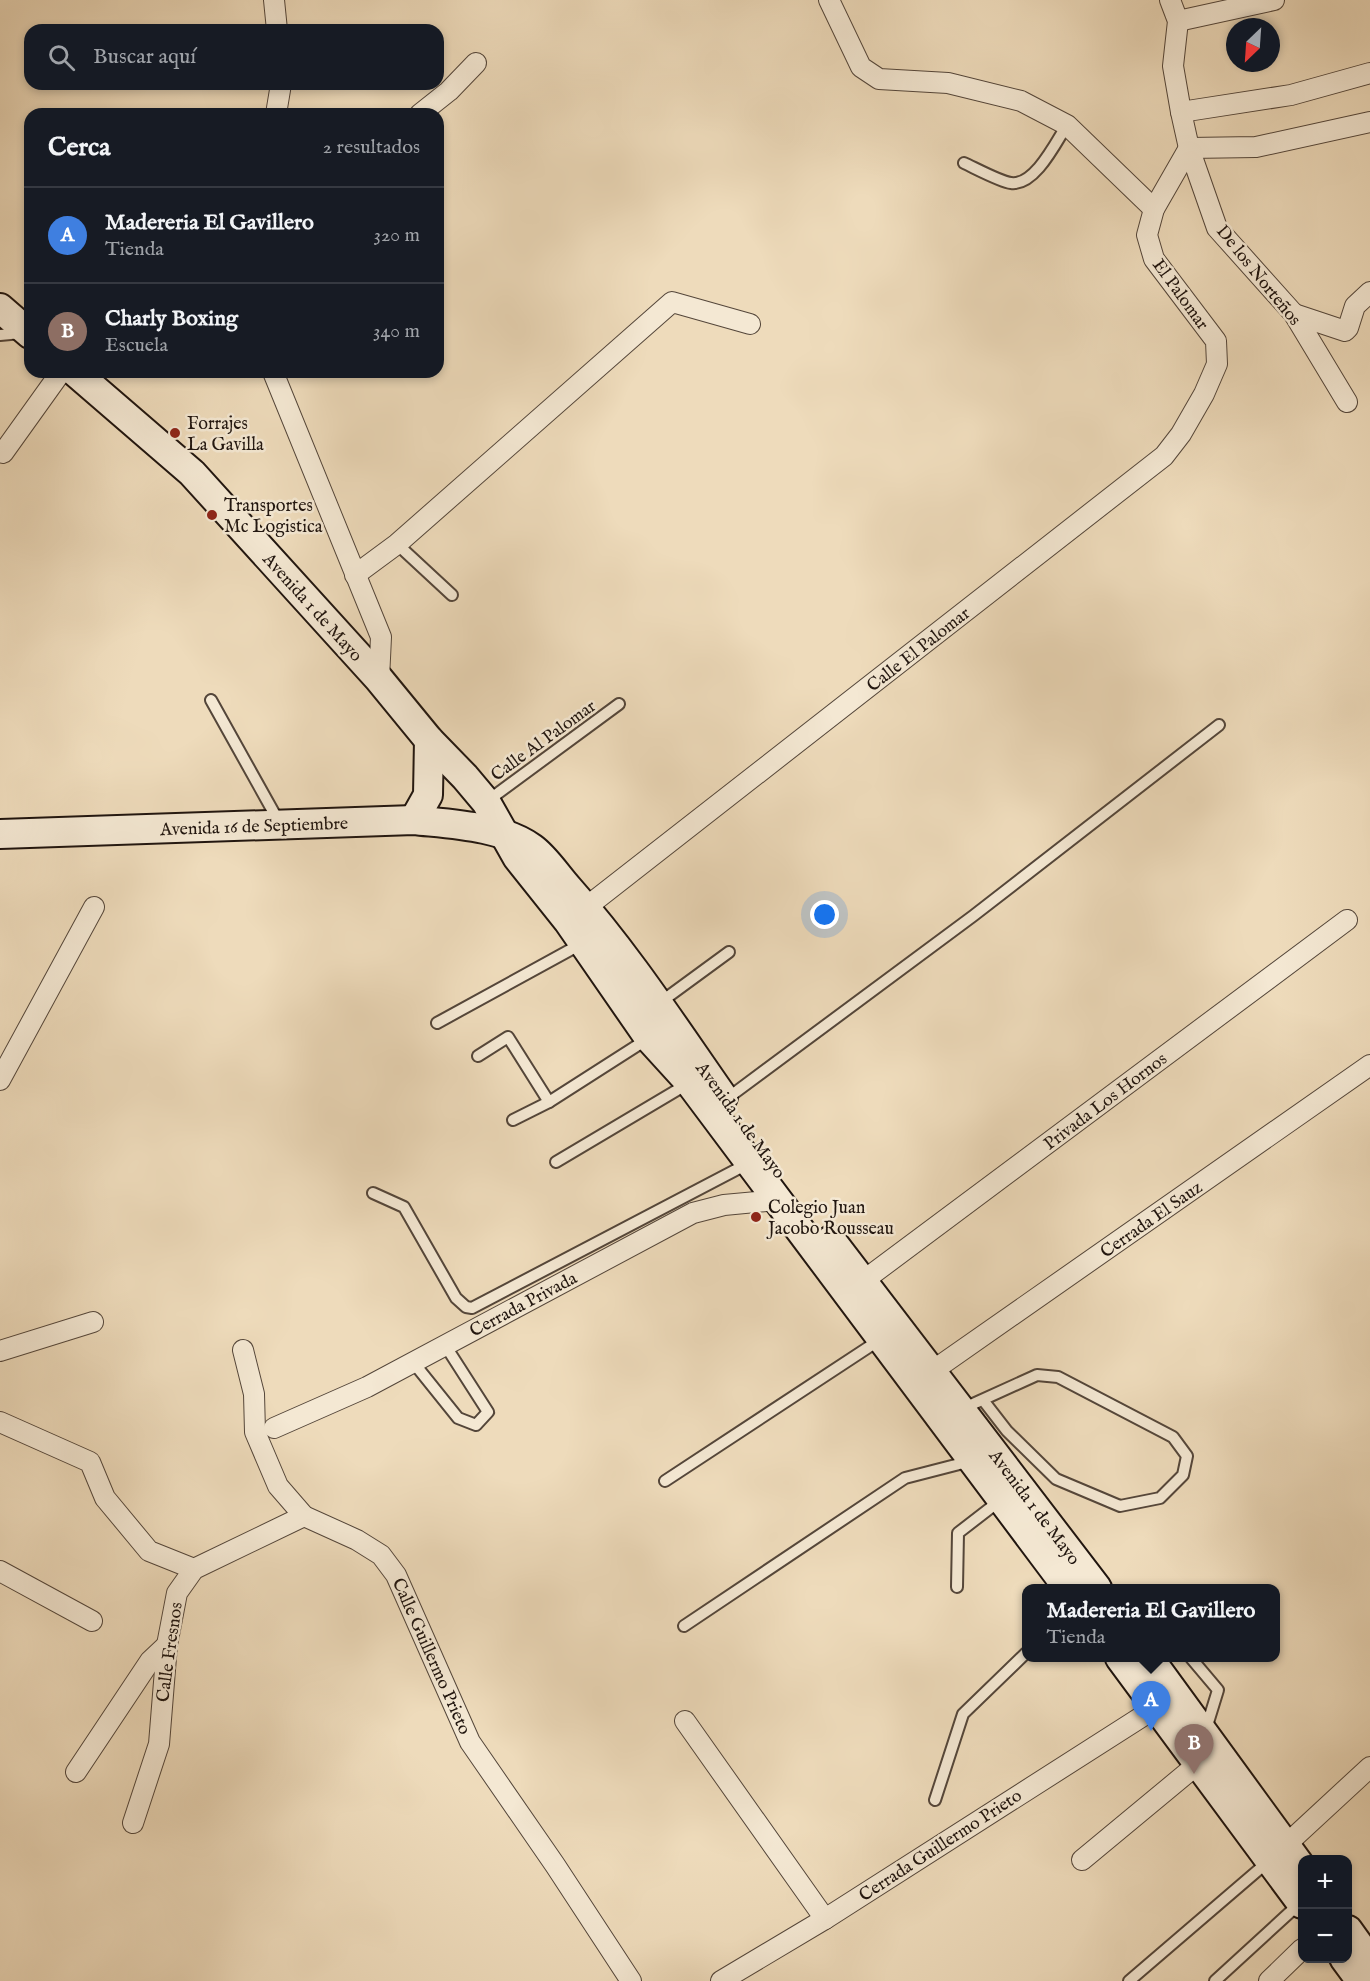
<!DOCTYPE html>
<html lang="es">
<meta charset="utf-8">
<style>
body{margin:0;font-family:"IM FELL English",serif;background:#242831;color:#f1f3f6}
.controls{position:absolute;right:18px;bottom:18px;display:grid;overflow:hidden;border-radius:12px;box-shadow:0 3px 9px #0003}
.controls button{width:54px;height:54px;display:grid;place-items:center;padding:0;border:0;border-bottom:2px solid #363941;background:#171b24;color:#f1f3f6;font:30px sans-serif}
.compass{position:absolute;left:1226px;top:18px;width:54px;height:54px;border-radius:50%;background:#171b24;box-shadow:0 3px 9px #0003;rotate:205deg}
.you{position:absolute;left:825px;top:915px;width:21px;height:21px;margin:-15px;border:4px solid #fff;border-radius:50%;background:#1a73e8;box-shadow:0 0 0 9px #1a73e833}
.badge{display:grid;place-items:center;width:39px;height:39px;border-radius:50%;background:#c59692;color:#fff;font-size:20px;font-weight:700}
.pin{position:absolute;translate:-50% -50px;filter:drop-shadow(0 2px 3px #0008)}
.pin::after{content:'';position:absolute;top:32px;width:21px;height:18px;background:inherit;clip-path:polygon(0 0,100% 0,50% 100%)}
.popup{position:absolute;left:1022px;top:1584px;width:258px;height:78px;box-sizing:border-box;display:grid;place-content:center;border-radius:12px;background:#171b24;filter:drop-shadow(0 2px 4px #0005);font-size:20px;white-space:nowrap;color:#9ea1a6}
.popup b{font-size:22px;color:#f1f3f6}
.popup::after{content:'';position:absolute;left:50%;top:100%;margin-left:-12px;border:12px solid transparent;border-top-color:#171b24}
.list{margin:0;padding:0;list-style:none}
h2{display:flex;justify-content:space-between;align-items:center;height:78px;margin:0;padding:0 24px;font-size:26px}
h2 small{font-size:20px;font-weight:400;color:#9ea1a6}
.list li{display:grid;grid-template-columns:39px 1fr auto;gap:18px;align-items:center;box-sizing:border-box;height:96px;padding:0 24px;border-top:2px solid #363941}
.list b{display:block;font-size:22px;white-space:nowrap}
.list p{margin:0;font-size:20px;white-space:nowrap;color:#9ea1a6}
.list em{font-size:20px;font-style:normal;color:#9ea1a6}
.icon{flex:none;width:33px;height:33px;fill:none;stroke:currentColor;stroke-width:2;stroke-linecap:round;stroke-linejoin:round}
.map{position:relative;flex:none;width:1370px;height:1981px;overflow:hidden}
.search{position:absolute;background:#171b24;box-shadow:0 3px 9px #0003;left:24px;top:24px;width:420px;height:66px;display:flex;align-items:center;gap:15px;box-sizing:border-box;padding:0 21px;border-radius:18px;color:#9ea1a6;font-size:22px}
.panel{position:absolute;background:#171b24;box-shadow:0 3px 9px #0003;left:24px;top:108px;width:420px;height:270px;border-radius:18px}
.map>svg:first-child{display:block}
.lines{fill:none;stroke-linecap:round;stroke-linejoin:round}
.service-casing{stroke:#54463a;stroke-width:14}
.minor-casing{stroke:#54463a;stroke-width:22}
.secondary-casing{stroke:#20150f;stroke-width:32}
.service{stroke:#f4e8d3;stroke-width:10}
.minor{stroke:#f4e8d3;stroke-width:20}
.secondary{stroke:#f4e8d3;stroke-width:28}
.poi-dot{fill:#8f2418;stroke:#f4e8d3;stroke-width:2}
.labels{text-anchor:middle;stroke-width:5;stroke-linejoin:round;paint-order:stroke}
.street-label{font-size:18px;fill:#20150f;stroke:#f4e8d3}
.poi-label{font-size:18px;fill:#20150f;stroke:#f4e8d3;text-anchor:start}
</style>
<div class="map">
<svg width="1370" height="1981" viewBox="0 0 1370 1981">
<rect width="100%" height="100%" fill="#eedbbb"/>
<filter id="stains"><feTurbulence type="fractalNoise" baseFrequency=".00333" numOctaves="4"/><feColorMatrix values="0 0 0 0 .2 0 0 0 0 .09 0 0 0 0 .02 0 0 0 .5 -.17"/></filter>
<radialGradient id="worn" r=".72"><stop offset=".6" stop-color="#630" stop-opacity="0"/><stop offset="1" stop-color="#630" stop-opacity=".3"/></radialGradient>
<g class="lines">
<g class="service-casing">
<g id="service">
<path d="M964,163C975,168 1001,182 1011,183C1035,186 1056,142 1067,125"/>
<polyline points="0,335 21,333"/>
<polyline points="397,544 452,595"/>
<polyline points="211,700 279,822"/>
<polyline points="486,802 619,704"/>
<polyline points="658,1004 729,952"/>
<polyline points="437,1023 581,944"/>
<polyline points="478,1056 508,1037 549,1102"/>
<polyline points="725,1100 973,916 1219,725"/>
<polyline points="513,1120 549,1102 649,1038"/>
<polyline points="556,1162 689,1083"/>
<polyline points="373,1193 404,1207 456,1298 466,1307 472,1308 749,1163"/>
<polyline points="413,1362 458,1418 476,1425 488,1412 445,1345"/>
<polyline points="962,1409 1037,1375 1058,1377 1173,1437 1187,1456 1183,1475 1160,1498 1120,1506 1056,1479 1007,1431 983,1400"/>
<polyline points="665,1481 881,1339"/>
<polyline points="957,1587 958,1533 1002,1499"/>
<polyline points="684,1626 905,1478 971,1461"/>
<polyline points="1191,1658 1218,1690 1206,1729"/>
<polyline points="935,1800 963,1714 1026,1653"/>
<polyline points="1129,1981 1270,1860"/>
<polyline points="1215,1981 1300,1903"/>
</g>
</g>
<g class="minor-casing">
<g id="minor">
<polyline points="274,0 277,30"/>
<polyline points="829,0 861,67 879,79 948,83 1021,101 1067,125 1154,209"/>
<polyline points="1170,0 1178,21 1173,66 1181,112 1189,148 1217,228 1294,314 1347,402"/>
<polyline points="1178,21 1274,0"/>
<polyline points="1181,112 1291,95 1370,73"/>
<polyline points="276,114 281,84"/>
<polyline points="420,114 449,91 476,63"/>
<polyline points="1294,314 1345,331 1348,328 1355,306 1370,292"/>
<polyline points="273,372 381,637 379,679"/>
<polyline points="0,451 3,453 61,372"/>
<polyline points="355,575 397,544 672,302 750,324"/>
<polyline points="575,916 1164,456 1181,434 1204,394 1217,364 1216,341 1154,259 1147,235 1154,209 1189,148 1256,147 1370,122"/>
<polyline points="0,1080 94,907"/>
<polyline points="863,1281 1347,920"/>
<polyline points="243,1350 254,1394 255,1432 278,1486 304,1516 357,1540 381,1555 396,1575 470,1742 555,1865 631,1981"/>
<polyline points="0,1351 93,1322"/>
<polyline points="931,1372 1370,1065"/>
<polyline points="0,1422 90,1462 105,1498 149,1551 194,1569"/>
<polyline points="274,1428 367,1387 693,1213 724,1205 777,1200"/>
<polyline points="0,1571 92,1621"/>
<polyline points="685,1721 825,1919"/>
<polyline points="76,1772 150,1661 167,1645"/>
<polyline points="133,1823 159,1744 167,1645 177,1593 194,1569 304,1516"/>
<polyline points="1276,1854 1370,1767"/>
<polyline points="1082,1860 1199,1763"/>
<polyline points="721,1981 825,1919 1157,1707"/>
<polyline points="1269,1981 1302,1949"/>
</g>
</g>
<g class="secondary-casing">
<g id="secondary">
<polyline points="0,308 30,334"/>
<polyline points="75,372 192,473 379,679 429,740 465,777 486,802 517,857 568,921 649,1038 690,1083 1068,1588"/>
<polyline points="414,820 428,795 429,740"/>
<path d="M0,834L414,820C450,824 502,826 532,848C546,858 557,876 569,889C626,953 674,1027 723,1097"/>
<polyline points="831,1240 1097,1588"/>
<polyline points="1120,1658 1302,1904"/>
<polyline points="1149,1658 1302,1868"/>
<polyline points="1348,1930 1370,1961"/>
<polyline points="1344,1958 1361,1981"/>
</g>
</g>
<use href="#service" class="service"/>
<use href="#minor" class="minor"/>
<use href="#secondary" class="secondary"/>
</g>
<g class="poi-dot">
<circle cx="175" cy="433" r="6"/>
<circle cx="212" cy="515" r="6"/>
<circle cx="756" cy="1217" r="6"/>
</g>
<g class="labels">
<g class="street-label">
<text transform="translate(1259 275) rotate(51)" y="6">De los Norteños</text>
<text transform="translate(1181 294) rotate(54)" y="6">El Palomar</text>
<text transform="translate(313 607) rotate(48)" y="6">Avenida 1 de Mayo</text>
<text transform="translate(918 649) rotate(-38)" y="6">Calle El Palomar</text>
<text transform="translate(543 740) rotate(-36)" y="6">Calle Al Palomar</text>
<text transform="translate(254 826) rotate(-2)" y="6">Avenida 16 de Septiembre</text>
<text transform="translate(1105 1101) rotate(-37)" y="6">Privada Los Hornos</text>
<text transform="translate(741 1120) rotate(54)" y="6">Avenida 1 de Mayo</text>
<text transform="translate(1151 1219) rotate(-35)" y="6">Cerrada El Sauz</text>
<text transform="translate(523 1304) rotate(-28)" y="6">Cerrada Privada</text>
<text transform="translate(1035 1507) rotate(53)" y="6">Avenida 1 de Mayo</text>
<text transform="translate(169 1652) rotate(-82)" y="6">Calle Fresnos</text>
<text transform="translate(432 1656) rotate(66)" y="6">Calle Guillermo Prieto</text>
<text transform="translate(940 1845) rotate(-33)" y="6">Cerrada Guillermo Prieto</text>
</g>
<g class="poi-label">
<text x="187" y="429">Forrajes<tspan x="187" dy="21">La Gavilla</tspan></text>
<text x="224" y="511">Transportes<tspan x="224" dy="21">Mc Logistica</tspan></text>
<text x="768" y="1213">Colegio Juan<tspan x="768" dy="21">Jacobo Rousseau</tspan></text>
</g>
</g>
<rect width="100%" height="100%" filter="url(#stains)"/>
<rect width="100%" height="100%" fill="url(#worn)"/>
</svg>
<div class="controls">
<button>+</button>
<button>−</button>
</div>
<svg class="compass" viewBox="-18 -18 36 36"><path d="M0-13l5 13h-10z" fill="#e53935"/><path d="M0 13l5-13h-10z" fill="#9ea1a6"/></svg>
<div class="you"></div>
<div class="pin badge" style="left:1151px;top:1731px;background:#3f7fe0">A</div>
<div class="popup"><b>Madereria El Gavillero</b>Tienda</div>
<div class="pin badge" style="left:1194px;top:1774px;background:#8d6e63">B</div>
<div class="search"><svg class="icon" aria-label="search" viewBox="0 0 24 24"><circle cx="10" cy="10" r="6"/><path d="M15 15l6 6"/></svg>Buscar aquí</div>
<section class="panel">
<h2>Cerca<small>2 resultados</small></h2>
<ul class="list">
<li><span class="badge" style="background:#3f7fe0">A</span><div><b>Madereria El Gavillero</b><p>Tienda</p></div><em>320 m</em></li>
<li><span class="badge" style="background:#8d6e63">B</span><div><b>Charly Boxing</b><p>Escuela</p></div><em>340 m</em></li>
</ul>
</section>
</div>
